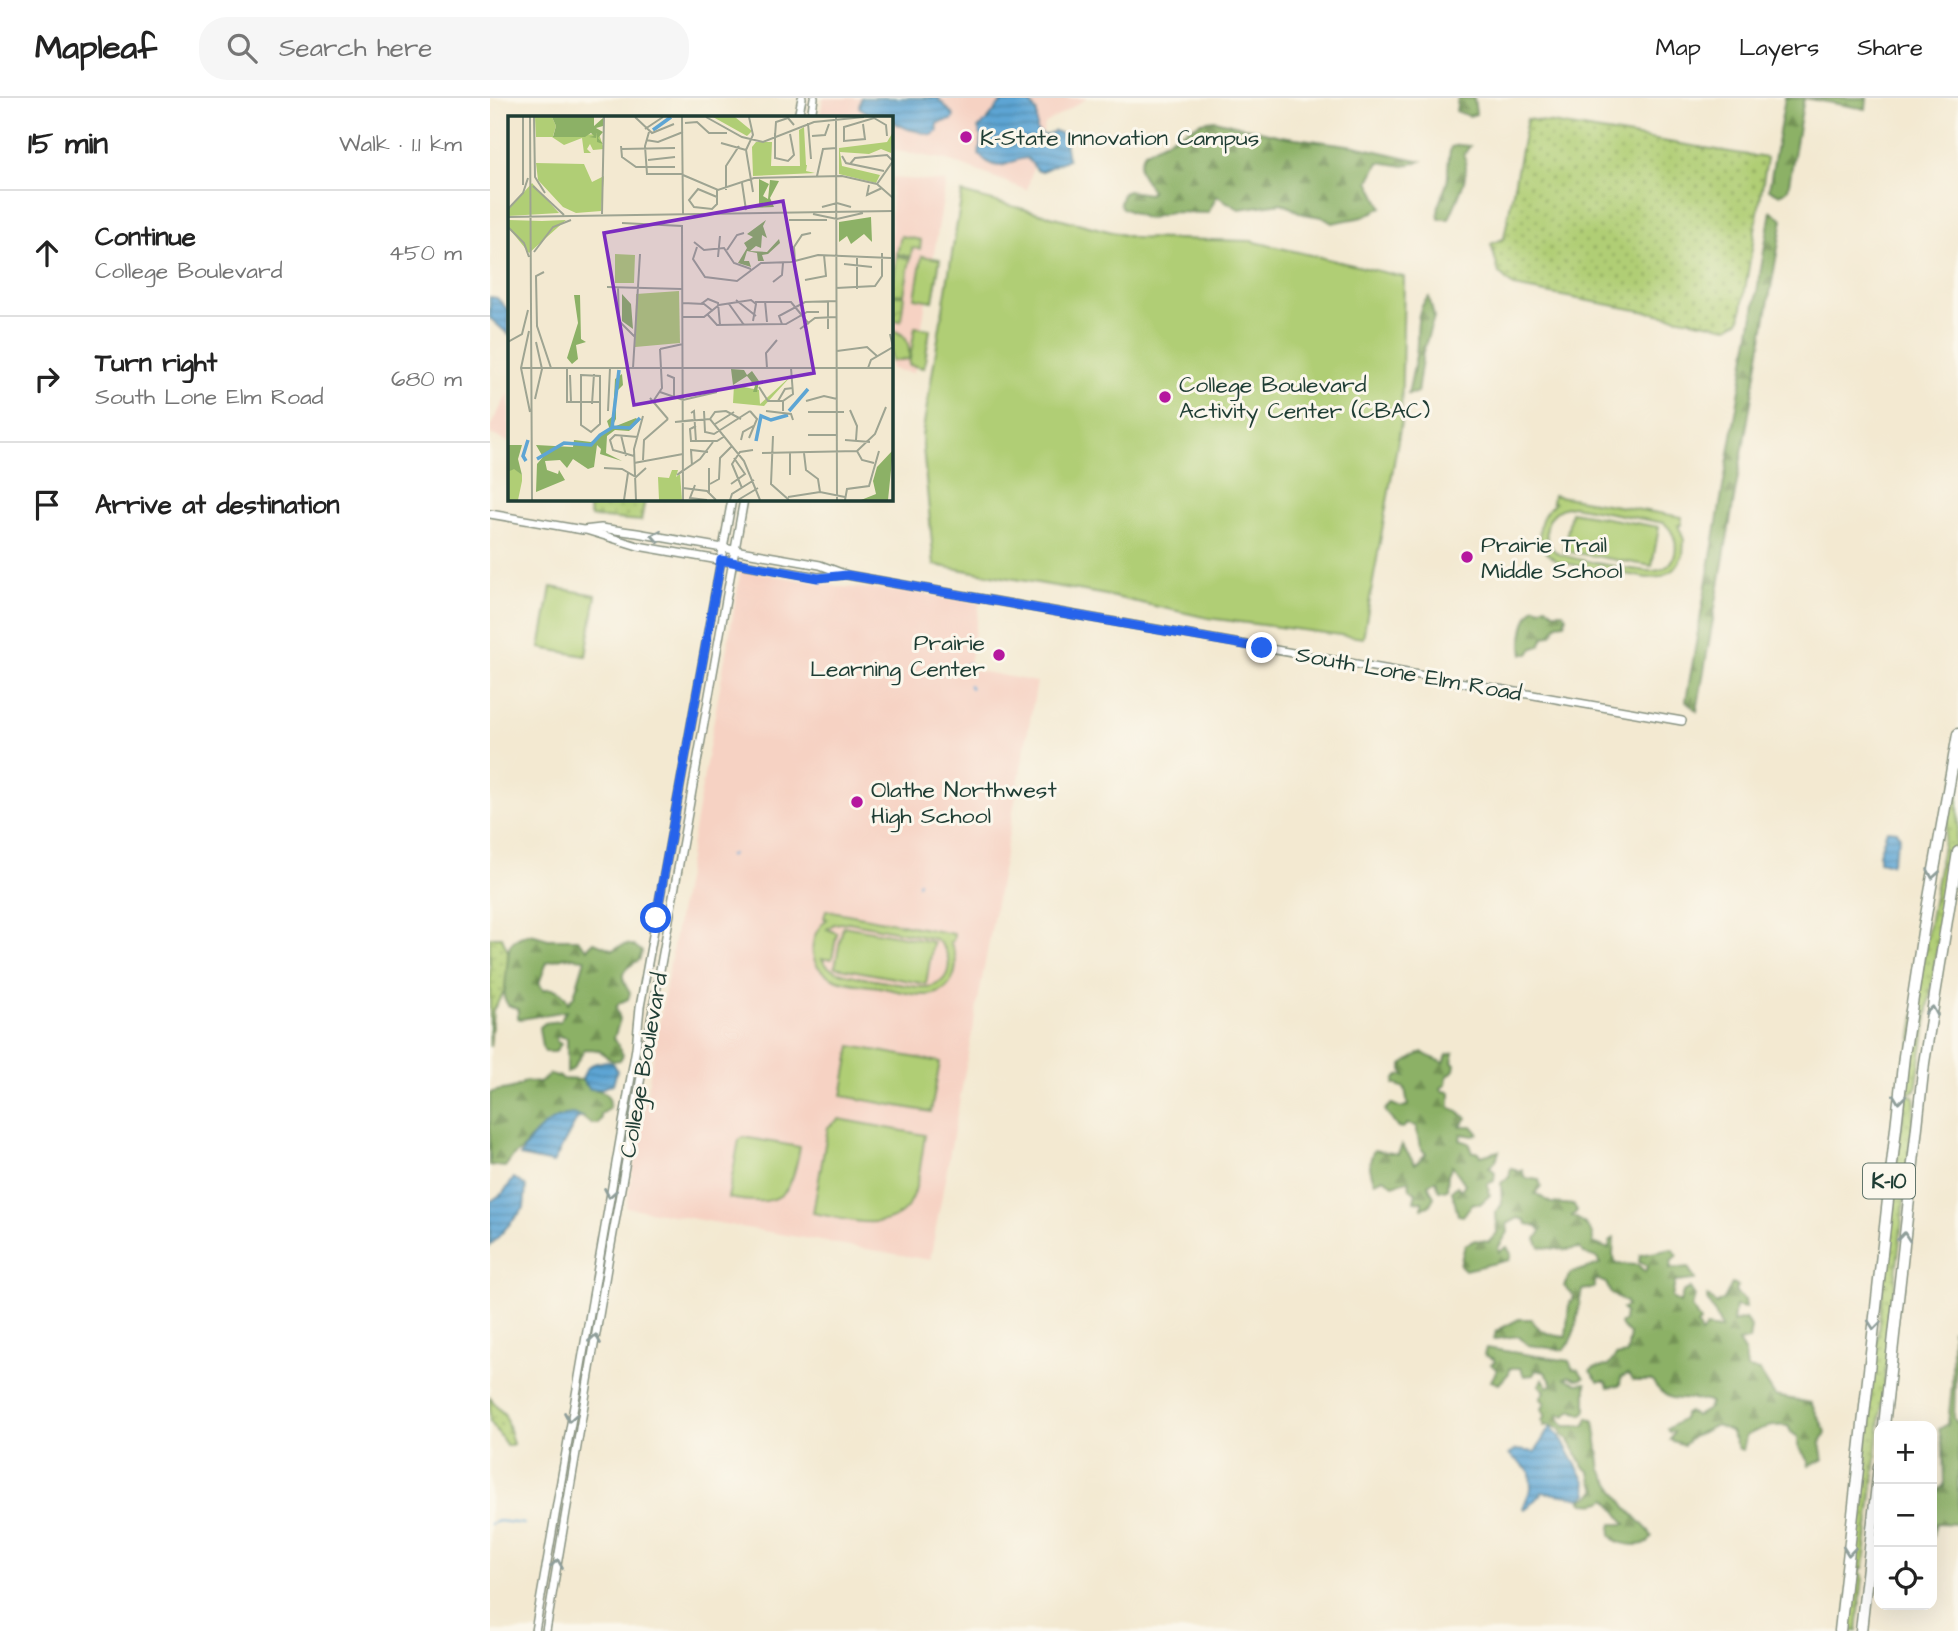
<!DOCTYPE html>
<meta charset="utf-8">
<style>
body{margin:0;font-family:"Architects Daughter",sans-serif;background:#f6f6f6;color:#222}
.controls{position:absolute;right:21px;bottom:21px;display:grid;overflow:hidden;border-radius:14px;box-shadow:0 7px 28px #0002}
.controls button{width:63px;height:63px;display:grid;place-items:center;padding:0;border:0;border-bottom:2px solid #e0e0e0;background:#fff;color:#222;font:35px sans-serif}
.stop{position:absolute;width:21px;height:21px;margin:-16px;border:5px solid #2563eb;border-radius:50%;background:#fff}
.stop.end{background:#2563eb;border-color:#fff;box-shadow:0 2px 7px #0008}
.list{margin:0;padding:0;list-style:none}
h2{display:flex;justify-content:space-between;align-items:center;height:91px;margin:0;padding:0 28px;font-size:30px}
h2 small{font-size:23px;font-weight:400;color:#767676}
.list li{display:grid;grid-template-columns:46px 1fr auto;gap:21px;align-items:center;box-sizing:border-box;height:126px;padding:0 28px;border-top:2px solid #e0e0e0}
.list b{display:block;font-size:26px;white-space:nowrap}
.list p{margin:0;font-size:23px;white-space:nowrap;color:#767676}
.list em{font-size:23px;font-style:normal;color:#767676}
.icon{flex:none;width:38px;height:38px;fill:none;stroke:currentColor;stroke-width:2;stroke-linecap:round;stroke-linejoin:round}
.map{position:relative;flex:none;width:1468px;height:1533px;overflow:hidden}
header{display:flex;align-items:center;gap:42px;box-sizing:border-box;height:98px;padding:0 35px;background:#fff;border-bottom:2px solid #e0e0e0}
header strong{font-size:33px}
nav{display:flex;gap:38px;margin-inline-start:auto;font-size:24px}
.search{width:490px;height:63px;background:#f6f6f6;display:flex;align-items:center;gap:18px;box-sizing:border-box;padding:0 24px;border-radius:28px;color:#767676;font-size:26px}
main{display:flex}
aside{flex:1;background:#fff}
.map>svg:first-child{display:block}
.built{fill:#f6d2c3}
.grass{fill:url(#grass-dots);stroke:#688654;stroke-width:2}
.forest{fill:url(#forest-firs);stroke:#56774d;stroke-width:2;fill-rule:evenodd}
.park{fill:url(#park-crowns);stroke:#688654;stroke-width:2}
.garden{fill:#b0ce75;stroke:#688654;stroke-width:2;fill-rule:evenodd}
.water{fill:url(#water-rules);stroke:#3e7184;stroke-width:2}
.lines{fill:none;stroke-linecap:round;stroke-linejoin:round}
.stream{stroke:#5da5d4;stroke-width:2}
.secondary-casing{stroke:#899382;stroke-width:10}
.highway-casing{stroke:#899382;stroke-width:13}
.secondary{stroke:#fff;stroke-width:7}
.highway{stroke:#fff;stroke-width:10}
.oneway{stroke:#8f9e9a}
.route{stroke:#2563eb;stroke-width:9}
.poi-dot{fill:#b5179e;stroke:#fbf7ec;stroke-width:2.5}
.labels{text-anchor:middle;stroke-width:6;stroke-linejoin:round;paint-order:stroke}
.shield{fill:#fbf7ec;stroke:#61756b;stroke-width:2}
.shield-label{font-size:21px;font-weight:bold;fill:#1f3d34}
.poi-label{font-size:23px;fill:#1f3d34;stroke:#fbf7ec;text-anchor:start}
.street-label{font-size:23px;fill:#1f3d34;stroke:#fbf7ec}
.inset-river{fill:none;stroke:#5da5d4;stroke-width:3.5}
.inset-road{fill:none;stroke:#9ea492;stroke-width:2}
.view{fill:#7b2cbf;fill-opacity:0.15;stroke:#7b2cbf;stroke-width:3.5}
.inset-edge{fill:none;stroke:#1f3d34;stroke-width:3.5}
</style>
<header>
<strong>Mapleaf</strong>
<div class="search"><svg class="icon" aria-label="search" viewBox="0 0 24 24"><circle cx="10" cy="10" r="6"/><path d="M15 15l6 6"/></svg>Search here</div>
<nav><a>Map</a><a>Layers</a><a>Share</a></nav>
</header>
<main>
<aside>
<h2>15 min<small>Walk · 1.1 km</small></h2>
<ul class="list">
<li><svg class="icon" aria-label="ahead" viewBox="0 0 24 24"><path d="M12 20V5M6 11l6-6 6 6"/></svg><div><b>Continue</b><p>College Boulevard</p></div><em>450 m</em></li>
<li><svg class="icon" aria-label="right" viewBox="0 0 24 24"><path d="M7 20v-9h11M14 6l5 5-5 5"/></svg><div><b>Turn right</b><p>South Lone Elm Road</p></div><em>680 m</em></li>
<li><svg class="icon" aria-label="arrive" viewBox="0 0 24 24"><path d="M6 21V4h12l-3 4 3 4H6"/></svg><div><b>Arrive at destination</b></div></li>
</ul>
</aside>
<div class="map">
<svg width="1468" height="1533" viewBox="0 0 1468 1533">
<defs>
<pattern id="grass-dots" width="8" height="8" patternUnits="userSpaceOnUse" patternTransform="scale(1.75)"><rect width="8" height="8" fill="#b0ce75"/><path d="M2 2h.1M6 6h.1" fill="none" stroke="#8fa861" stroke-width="1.8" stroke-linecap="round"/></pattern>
<pattern id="forest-firs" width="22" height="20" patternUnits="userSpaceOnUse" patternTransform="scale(1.75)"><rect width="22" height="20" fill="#8cb166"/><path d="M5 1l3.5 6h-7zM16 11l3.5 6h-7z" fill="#729155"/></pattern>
<pattern id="park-crowns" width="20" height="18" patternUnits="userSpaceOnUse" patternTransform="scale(1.75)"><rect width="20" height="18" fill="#b0ce75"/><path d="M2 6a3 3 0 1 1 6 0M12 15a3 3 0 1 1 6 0" fill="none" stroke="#8fa861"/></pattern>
<pattern id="water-rules" width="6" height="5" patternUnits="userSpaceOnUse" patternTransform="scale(1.75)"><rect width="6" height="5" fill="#5da5d4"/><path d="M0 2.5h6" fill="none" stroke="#4c88ad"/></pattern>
</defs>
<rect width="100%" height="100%" fill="#fbf7ec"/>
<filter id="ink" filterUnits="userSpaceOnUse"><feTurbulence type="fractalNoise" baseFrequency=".0143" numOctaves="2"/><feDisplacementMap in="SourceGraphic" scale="14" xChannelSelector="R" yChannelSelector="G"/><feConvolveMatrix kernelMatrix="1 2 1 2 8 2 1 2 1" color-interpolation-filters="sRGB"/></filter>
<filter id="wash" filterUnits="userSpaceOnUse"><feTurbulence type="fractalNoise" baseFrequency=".00686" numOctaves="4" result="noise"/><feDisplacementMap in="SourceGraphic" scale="28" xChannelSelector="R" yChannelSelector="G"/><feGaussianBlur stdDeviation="1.57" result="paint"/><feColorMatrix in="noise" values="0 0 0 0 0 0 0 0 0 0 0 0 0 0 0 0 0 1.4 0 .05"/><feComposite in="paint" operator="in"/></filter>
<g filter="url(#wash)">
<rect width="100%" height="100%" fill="#f3e9d1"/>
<g class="built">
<polygon points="333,0 597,0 555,26 537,92 458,62 401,52 401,19 330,19"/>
<polygon points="401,80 456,84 424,275 401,271"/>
<polygon points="19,294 19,344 0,336 0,329"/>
<polygon points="251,472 352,489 410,492 490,505 478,571 547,584 440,1162 136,1109"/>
</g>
<g class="grass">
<polygon points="1037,21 1277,60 1250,222 1238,229 1024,189 1009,175 1001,146 1014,140"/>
<polygon points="101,401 155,401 151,423 101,419 99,413"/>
<polygon points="1468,664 1468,730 1446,858 1426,992 1419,995 1415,988 1434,855"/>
<polygon points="0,839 12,839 19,856 17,877 15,892 3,912 0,949"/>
<polygon points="1416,997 1424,998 1425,1005 1374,1467 1373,1470 1367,1471 1362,1468 1408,1052"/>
<polygon points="0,1300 15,1317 23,1346 17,1348 0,1323"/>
<polygon points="1364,1473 1370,1473 1373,1478 1367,1533 1355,1533 1361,1482"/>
</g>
<g class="forest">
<polygon points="968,0 984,0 986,16 979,18 966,13"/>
<polygon points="1295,0 1377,0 1376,11 1314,0 1298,91 1290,97 1279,91"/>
<path d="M724,22L791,38L865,48L931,63L915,68L889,64L879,83L892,109L873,119L842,125L832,119L813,116L792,105L749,111L727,98L718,115L681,114L657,121L632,110L630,105L633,95L638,93L659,96L662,93C654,77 642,73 655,54L712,24Z"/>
<path d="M969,47L980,48L974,56C981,79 967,100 959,121H949C945,102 958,93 958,77C958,67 958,60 961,49Z"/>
<polygon points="1281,113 1293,121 1207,613 1196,603"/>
<path d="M939,199L944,219L933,254L927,295L918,296C921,283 924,270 926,257C929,239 923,212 939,199Z"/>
<path d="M1056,508L1063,514H1073L1076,518L1074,525L1067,526L1062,536L1054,539L1050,548L1043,550L1039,556H1033C1030,541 1034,518 1045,509L1050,511Z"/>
<path d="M41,836L58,841H87L97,851L104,844L123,852C134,845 143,844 152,854L149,862C131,872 128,877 140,895L138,901L129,905L126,910L130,921L124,940L133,957L130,962L123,963C109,955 115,951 95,951L82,972L77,974V940L67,938L66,943L71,946L65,954H55L52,949L49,930L55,925L70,923L76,913L31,921L28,920V911L18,907L14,900C15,892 18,851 20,847C25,840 34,837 41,836ZM75,859L95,861L84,898L78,905C74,894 65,888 53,892L49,885L57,864Z"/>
<path d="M932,954C939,960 946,960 954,965L957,957L964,955L962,964L965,966L964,972L957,979L956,986L951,990L952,993L960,994V1009L977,1020L970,1028H982L988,1035L984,1038L971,1036L970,1042L979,1045L983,1054H989L991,1058L1009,1053L1006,1063L999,1069L1005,1074L1004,1083L997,1086L1000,1097L990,1106L983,1105L973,1118L968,1117L962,1093L967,1088L971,1092L975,1086L962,1067L958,1076L957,1091L949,1093L946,1082L938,1086L944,1099L939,1108L932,1110V1104L924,1103L926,1094L920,1091L919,1082L903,1087L894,1080L885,1084C879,1072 878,1065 884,1052L908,1056L912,1047L925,1066L936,1056L930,1049L926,1028L917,1026L913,1030L907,1029L895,1012L902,1006L911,1010L918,1007L915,990L904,986L905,981L910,977L916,978L912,972V967Z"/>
<path d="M60,976L66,979L70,978L73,981L92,982L100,991C112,991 123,997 119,1011L111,1016V1021L108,1026H102L90,1018L55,1028L38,1043L33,1051L23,1058L15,1069L0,1067V995C12,990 26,993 35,983L49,985Z"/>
<path d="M1021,1070L1029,1074L1032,1072L1035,1080L1049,1082L1051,1088L1045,1095L1061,1105L1084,1107L1087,1113L1082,1118C1093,1123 1104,1132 1103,1145L1119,1151L1120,1143L1124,1140L1123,1157L1126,1166L1148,1167L1155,1174L1158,1168L1149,1164L1150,1157L1182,1151L1187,1157L1181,1164L1180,1171L1198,1169L1205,1182L1185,1184L1182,1200L1190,1205L1193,1194L1200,1190L1205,1198L1202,1209L1210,1224L1207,1227L1211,1236L1216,1229L1231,1231C1230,1220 1221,1212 1217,1201L1218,1198L1226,1206L1234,1201L1242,1186L1248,1188L1245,1195L1255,1202L1256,1210L1245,1208L1243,1224L1255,1221L1261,1229L1259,1242L1248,1244L1255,1255L1257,1271L1269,1273L1285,1298L1321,1305L1336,1334L1330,1346L1333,1362L1319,1368L1318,1362L1308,1348V1339L1301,1334L1298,1328C1284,1326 1269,1330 1256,1338L1253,1352L1249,1351L1240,1333L1226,1327L1204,1338L1194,1347L1180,1342L1184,1334H1179L1177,1331L1193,1321L1194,1317L1199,1314L1206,1318L1218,1311L1221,1305C1196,1294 1182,1313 1162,1283H1143L1138,1276L1131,1279L1130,1287L1118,1289L1116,1283H1108L1100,1273L1104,1270L1118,1268L1126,1258L1137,1256L1140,1236L1132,1230L1130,1226L1134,1223L1135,1214L1132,1211L1137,1208L1136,1204L1121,1196L1116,1185L1106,1181L1104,1190L1092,1192C1086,1216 1090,1231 1074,1252L1038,1247L1028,1238L1004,1241L1006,1233L1029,1221H1041C1050,1234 1060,1238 1076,1239L1079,1207L1084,1198L1074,1188L1081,1175L1110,1166L1107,1160L1095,1156L1089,1150L1078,1152L1050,1149L1046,1141L1051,1133L1047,1128L1037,1126L1035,1122L1028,1120L1017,1126L1018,1134L1008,1150L1009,1154L1017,1149L1021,1156L1019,1162L975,1172L970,1167L975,1147L985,1142L999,1144L1007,1135L1006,1114L1012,1106L1011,1085L1019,1079Z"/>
<polygon points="1462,1231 1467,1231 1464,1320 1468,1326 1468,1426 1447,1425 1442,1441 1442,1398 1454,1387 1453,1353 1449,1331 1458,1326 1462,1287"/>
<path d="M996,1250L1079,1263L1082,1270L1089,1272L1094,1280L1088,1282L1079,1278L1075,1280L1087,1286L1096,1285V1312L1092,1317L1082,1312L1075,1318L1069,1316L1070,1322L1075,1328H1095L1098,1320L1104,1323L1111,1372L1136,1409L1159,1433L1162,1439L1158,1445C1143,1449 1114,1447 1122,1426H1136L1117,1401C1110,1406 1104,1406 1094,1405L1091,1402L1099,1399L1107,1392L1102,1384L1100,1374L1093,1368L1079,1342L1072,1337L1071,1331L1059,1327L1054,1328L1052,1323L1055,1317L1052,1311L1055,1305L1050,1300L1055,1293L1049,1287L1053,1281L1058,1289L1063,1286L1055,1274L1046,1272L1043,1277L1034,1278L1031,1270H1020L1019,1275L1009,1286L1001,1283L1007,1272L1001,1266L1005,1264L1004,1261L994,1257Z"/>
</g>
<polygon class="park" points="401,196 414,197 411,223 401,222"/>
<g class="garden">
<polygon points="472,95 645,140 761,143 914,179 911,325 873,540 718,520 611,496 444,467 432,338"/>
<polygon points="411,138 431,142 430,151 422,150 421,159 407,156"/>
<polygon points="407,158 420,161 414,197 401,196"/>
<polygon points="432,158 450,161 443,203 425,200"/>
<polygon points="425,229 440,231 434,270 419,267"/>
<path d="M401,232C417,235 420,246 419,261L401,263Z"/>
<path d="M1063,397L1192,419L1191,427H1188L1194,442L1193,457L1185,471L1171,479L1157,480L1069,464C1045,451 1043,422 1065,405L1062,404ZM1083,408L1174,425C1192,439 1190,472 1163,473C1152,474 1075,460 1067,455C1058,448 1054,436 1058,425C1062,414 1072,409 1083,408Z"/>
<polygon points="1081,414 1169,429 1162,468 1074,453"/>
<polygon points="61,489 106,497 96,558 50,550"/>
<path d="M336,812L464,836L463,843L460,844C472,865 466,895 437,897C422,898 404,892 389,889C374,887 354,886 341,879C316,866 318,838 337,821L334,820ZM358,824L445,841C465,855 464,887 436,889C425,890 353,877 344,872C338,870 335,866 332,861H342L347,835L337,831L344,826Z"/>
<polygon points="353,828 443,844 436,886 345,869"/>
<polygon points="361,948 450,964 441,1014 352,998"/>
<path d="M349,1021L435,1037C432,1056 430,1078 424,1096C409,1140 357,1121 323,1115L338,1029Z"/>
<path d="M253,1039L310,1049C300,1102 291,1109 238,1100L249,1042Z"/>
</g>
<g class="water">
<polygon points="371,0 448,0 464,18 462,22 447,25 448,33 442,37 418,31 401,23 401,19 383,19 369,9"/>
<path d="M516,0H537L547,15V34L555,38L565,33L574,37L578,61L552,73H548L537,60C517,61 512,79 489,57L491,39L488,30C500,23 505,9 516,0Z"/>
<polygon points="0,199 7,200 19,213 19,237 0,220"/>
<polygon points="1397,732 1407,733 1410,739 1401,766 1389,763 1389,756"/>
<path d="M117,963L124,966L127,973L123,986L110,991H100L92,982C96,967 102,965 117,963Z"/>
<path d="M83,1016L91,1019L87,1021L63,1065L30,1058C40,1038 60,1017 83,1016Z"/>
<polygon points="24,1080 36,1088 34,1110 0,1148 0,1104 13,1095"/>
<polygon points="1060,1329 1069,1337 1095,1383 1098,1396 1092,1400 1052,1394 1038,1410 1035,1411 1033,1410 1041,1390 1040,1374 1019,1356 1026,1352 1045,1354"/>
</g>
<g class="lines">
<g class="stream">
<polyline points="468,571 479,565"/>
<polyline points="479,587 481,590"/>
<polyline points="239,758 242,756"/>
<polyline points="428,786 429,784"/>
<polyline points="0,1426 9,1423 34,1426"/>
</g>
</g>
</g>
<g filter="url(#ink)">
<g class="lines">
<g class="secondary-casing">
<g id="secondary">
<polyline points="308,19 312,0"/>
<polyline points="321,19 324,0"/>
<polyline points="0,416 93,432 111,430 147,435 330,467 357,477 1192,623"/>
<polyline points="96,432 148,448 328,479 352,477"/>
<polyline points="45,1533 146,950 150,909 242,401"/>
<polyline points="56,1533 119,1158 254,401"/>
</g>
</g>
<g class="highway-casing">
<g id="highway">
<polyline points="1394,1328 1434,965 1468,754"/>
<polyline points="1350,1533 1414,958 1433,834 1468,636"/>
<polyline points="1371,1533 1389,1368"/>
</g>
</g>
<use href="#secondary" class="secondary"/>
<use href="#highway" class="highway"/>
</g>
<defs><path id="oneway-chevron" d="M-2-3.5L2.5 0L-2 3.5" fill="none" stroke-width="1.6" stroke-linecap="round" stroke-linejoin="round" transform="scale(1.75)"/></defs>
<g class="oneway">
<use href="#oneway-chevron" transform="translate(166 438) rotate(-170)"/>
<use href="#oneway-chevron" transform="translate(1443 776) rotate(100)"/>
<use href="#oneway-chevron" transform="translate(1442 913) rotate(-81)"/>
<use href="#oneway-chevron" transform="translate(1409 1001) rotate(97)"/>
<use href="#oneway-chevron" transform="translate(120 1095) rotate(100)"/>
<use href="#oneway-chevron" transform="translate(1414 1139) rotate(-84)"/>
<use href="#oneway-chevron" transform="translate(1384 1227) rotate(96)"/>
<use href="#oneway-chevron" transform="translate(105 1241) rotate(-80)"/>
<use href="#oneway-chevron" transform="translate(80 1319) rotate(100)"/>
<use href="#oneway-chevron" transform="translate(1359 1453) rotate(96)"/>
<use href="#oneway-chevron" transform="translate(67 1466) rotate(-81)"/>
</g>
</g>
<g class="lines" filter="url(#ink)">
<polyline class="route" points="166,820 231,462 328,480 357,477 772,550"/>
</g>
<g class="poi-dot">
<circle cx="476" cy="39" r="7"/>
<circle cx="675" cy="299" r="7"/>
<circle cx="977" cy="459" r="7"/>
<circle cx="509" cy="557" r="7"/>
<circle cx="367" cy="704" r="7"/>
</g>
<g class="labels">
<rect class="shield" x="1373" y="1065.5" width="52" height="35" rx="5"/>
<g class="shield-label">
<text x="1399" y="1090">K-10</text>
</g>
<g class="poi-label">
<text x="490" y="47">K-State Innovation Campus</text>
<text x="689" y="294">College Boulevard<tspan x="689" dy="26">Activity Center (CBAC)</tspan></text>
<text x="991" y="454">Prairie Trail<tspan x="991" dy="26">Middle School</tspan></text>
<text x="495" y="552" text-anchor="end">Prairie<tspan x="495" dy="26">Learning Center</tspan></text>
<text x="381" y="699">Olathe Northwest<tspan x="381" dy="26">High School</tspan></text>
</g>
<g class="street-label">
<text transform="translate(919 575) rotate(10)" y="8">South Lone Elm Road</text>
<text transform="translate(153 967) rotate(-80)" y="8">College Boulevard</text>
</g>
</g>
<g transform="translate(18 18)">
<rect width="385" height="385" fill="#f3e9d1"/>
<path d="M27,1H44L48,10L45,20L91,18L96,33L85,34L82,28L79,33L83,37H76L74,22L56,29L44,21H28ZM205,1H227L244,15L239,20ZM296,11L298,49H308H299L298,55L307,57L245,60L244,31L248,26H264L263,50H292L291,14ZM385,16L383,37L373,33L361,38L332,36L334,50L372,59L368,67L331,58V32L379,26ZM28,47L76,48L84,66L96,60L93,95L68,97L55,91L30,64ZM24,67L51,97L0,100V94ZM0,104L34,105L58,104L21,137L0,111ZM107,138L127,139L126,167H107ZM284,259L256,290L225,287L226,269L251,274L252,288ZM6,352L14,359V365L10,384H0V356ZM164,354H170L168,361L172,358L174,384H151L150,361L161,362Z" fill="#b0ce75"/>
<path d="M44,1H86V10L95,2V10L88,12L95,16L90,22L95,28L89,26V17L88,22L81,21L86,20L83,17L77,21H45L48,10ZM251,63L261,68L255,80L260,83L262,64L271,65L262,82L266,91L240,92L251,89ZM363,101L364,126L356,118L343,128L339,120L331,126V106ZM258,104L255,110L259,122L254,119L253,132L248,130L242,135L259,136L271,123L272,127L260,138L254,139L256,145H250L249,137L239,135L236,145H241L243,151L230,147L239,132L236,127L245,121L239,118ZM114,178L123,188L125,213L114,205ZM66,179H72L73,223L78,226L68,229L70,243L64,248L59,242L70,207ZM223,253L236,254L239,259L244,255L251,265L249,276H245L247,270L239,260L225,269ZM114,258L115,269L108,276V303L103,312L128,302L131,305L121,315L107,314L99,320L98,337L114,345L92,338L93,333L89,329L86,351L80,353L65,343L59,352L52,344L37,345L39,354L50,358L51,354L57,364L28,376L29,348L35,341L28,329L65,331L66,324L83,326L102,314L99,305L105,300L107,263ZM0,329H14L10,343L14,359L6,353L0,356ZM385,334L380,384H353L368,378L365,365L369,351Z" fill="#8cb166"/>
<path d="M171,175L172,227L127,231L128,178Z" fill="#b0ce75"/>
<path class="inset-river" d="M145,14L163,1M281,295L300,273M104,312L111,254M248,325L253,300L263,304L280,299M29,343L56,327L83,329L92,319L105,311L122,312L132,302M18,345L15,340L20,324"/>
<path class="inset-road" d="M22,1L24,384M26,1L27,61L37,77M127,1L144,17L166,8M174,1L175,98M198,1L234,21L255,26L306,6L356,1M241,1L245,19L238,34L245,76M328,1L329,384M177,7L189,6L201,17H219M300,7L303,43M355,8L357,23L336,25V11L366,2L378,9L379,20M137,13L155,1M267,17V42L280,45L286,39L282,18M267,20L268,6L280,2L286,9M304,20L317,19L321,8M138,24L150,26L175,16M213,27L238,34M113,30L114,41L128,51H167M113,33L167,32M334,40L338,47L376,55M140,44L167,41M342,48L347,42L379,39L385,45L369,68M138,58H175M139,58L137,30L141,16M175,59L210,74L246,62L334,60L369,68M309,60L315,33L329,32M234,67L238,94M369,68L385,82M15,69V1M361,69L359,79L374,72M25,70L56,99M209,74V88L204,93L186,91L181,84L190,73L209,81M218,74V50L231,30M314,91L329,87L343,91M0,93L15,77L20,62M94,98L96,1M305,98L329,103L355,97M0,101L385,95M281,104H319M114,107L174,110L175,384M0,111L16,127L21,141M186,126L196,134L216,132L226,147L243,153M189,131L185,143L197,161L229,165L253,147L283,146L310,139L383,142M219,134L229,119L236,117M26,136L45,111L63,104M210,141L212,120M287,145L286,131L294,119L303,117M336,148L364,151M36,156L28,160L29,210L43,252M297,164L318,160L316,139M265,166L274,159L275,147M99,171L174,173M110,171L111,205L127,221M328,172L367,170L374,160V137M349,173V142M228,184L248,200M257,185L259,206M247,186H283L301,208M175,187L196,188L205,195M193,188L200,183L210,187L212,209M221,188L236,209M200,199L209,209L278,208L299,196H311M175,201H196L211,189L243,184L248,188L245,205M274,208L271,200L297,186L328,185M292,213L307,202L328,201M320,213V186M21,215L13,252L22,296M0,226L14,218L20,194M152,233L175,228M329,235L359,231L369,240M13,252H385M59,252V287M125,252L132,138M259,252L258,237L269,224M360,252L363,244L385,231L382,218M62,259L63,286M73,259L92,260V308L83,316L73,309ZM159,259L166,262V283M251,271L260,285H275M152,276L175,284L209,276M142,282L160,303M27,283L34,253L28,226M146,284L154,272L152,233M270,285L277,273L285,272M298,285L316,280L329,283M59,286H93M84,288L86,258M342,294L349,310L348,324M100,295L102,252M196,295L197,316L206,318L242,295M258,295L283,298L285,304M275,295V285L285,278L283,252M300,296H336M183,297L186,295L188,326M202,303L207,296L218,295L233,303M185,304L167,306L202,303L236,345L252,384M207,308L226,296M188,310L182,313L183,325H209L217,320M113,319L118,340M300,319H328M265,320L263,368L281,384M241,322L249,303L242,295M233,324L235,316L247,309M337,324L362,326M349,335L354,344L366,347M254,337L349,335L367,318L378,291M296,337L298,354L310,363L312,376M126,340L105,334L102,324L107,319L130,321M135,344L136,324L160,303M126,347L175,338M184,350L183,334L200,336M96,352L114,353L128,361L138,352M174,355L169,359L192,343L205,326M282,359V337M202,368L211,363L212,342L224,330M223,368L237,358L226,342M187,369L182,382L199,384M175,372L199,375L208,384M234,372L224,348L232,336L245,334M201,377V352M280,381L312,376L337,381M116,384L120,357M128,384L126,333L135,300M222,384L224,378L246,364M230,384L250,372M337,384L339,373L361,370L371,335"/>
<path class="view" d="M275,85L306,257L126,289L96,117Z"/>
<rect width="385" height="385" class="inset-edge"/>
</g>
</svg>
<div class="controls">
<button>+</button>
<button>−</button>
<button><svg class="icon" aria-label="locate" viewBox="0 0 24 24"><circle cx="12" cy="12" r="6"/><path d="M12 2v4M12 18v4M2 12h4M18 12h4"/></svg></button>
</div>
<div class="stop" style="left:166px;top:820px"></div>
<div class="stop end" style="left:772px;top:550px"></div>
</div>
</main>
